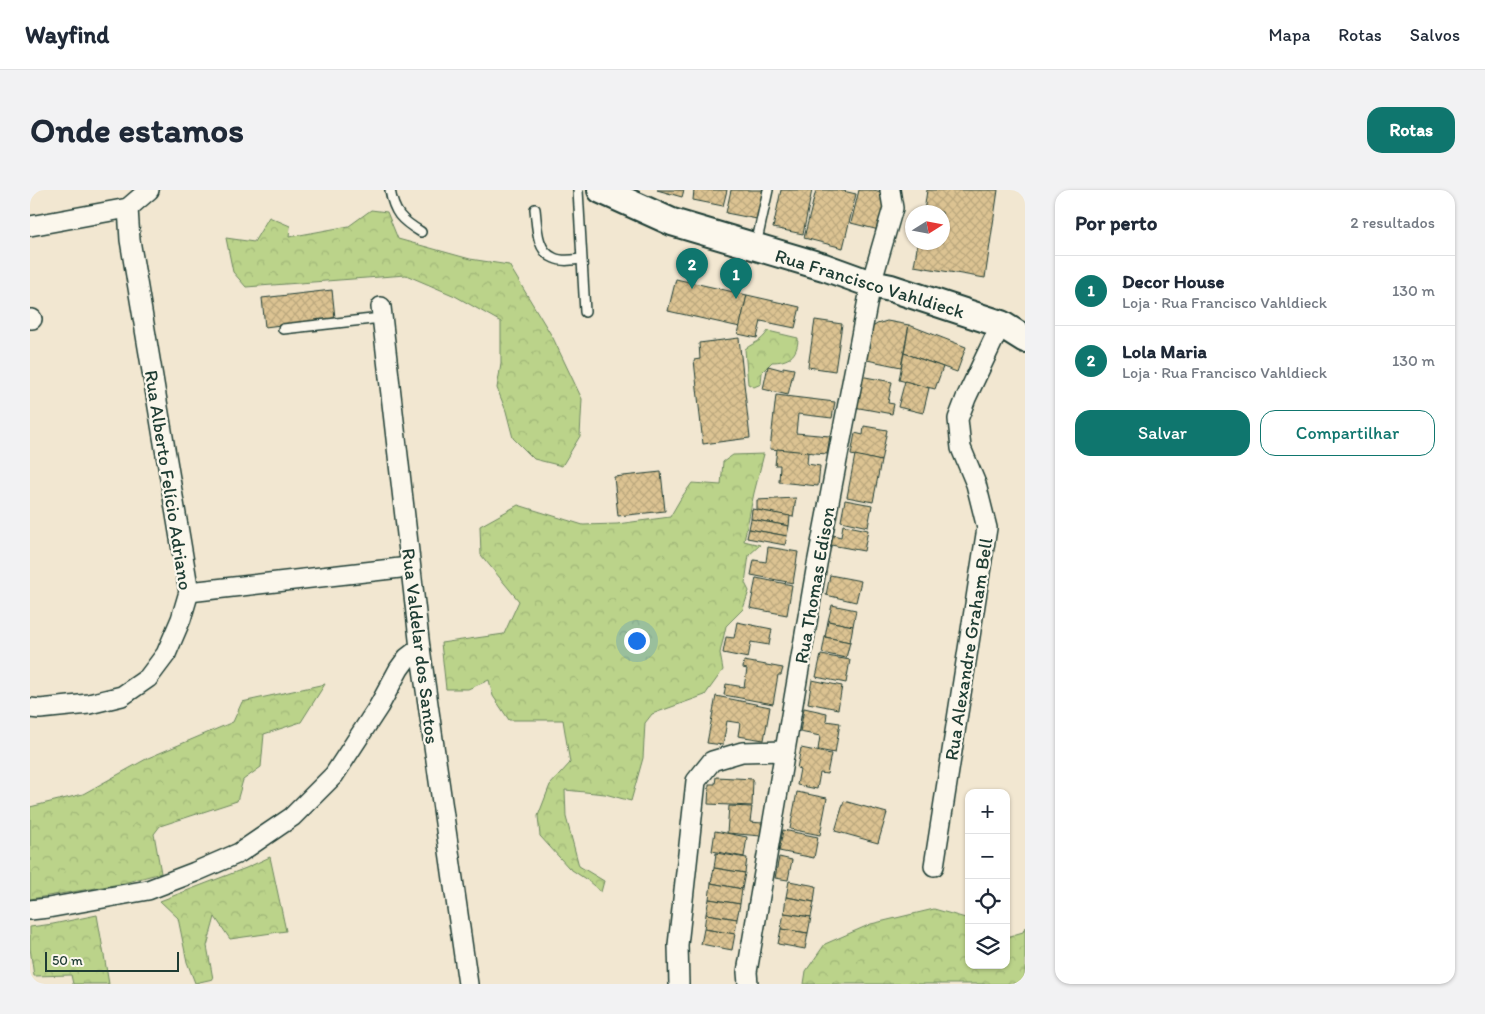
<!DOCTYPE html>
<html lang="pt">
<meta charset="utf-8">
<style>
body{margin:0;font-family:Itim,sans-serif;background:#f2f2f3;color:#1f2937}
.controls{position:absolute;right:15px;bottom:15px;display:grid;overflow:hidden;border-radius:10px;box-shadow:0 1px 4px #0004}
.controls button{width:45px;height:45px;display:grid;place-items:center;padding:0;border:0;border-bottom:1px solid #e0e1e3;background:#fff;color:#1f2937;font:25px sans-serif}
.compass{position:absolute;left:875px;top:15px;width:45px;height:45px;border-radius:50%;background:#fff;box-shadow:0 1px 4px #0004;rotate:79deg}
.scale{position:absolute;left:15px;bottom:12px;width:134px;box-sizing:border-box;padding-left:5px;border:2px solid #1f3d34;border-top:0;font-size:14px;line-height:18px;white-space:nowrap;color:#1f3d34;-webkit-text-stroke:4px #fbf7ec;paint-order:stroke}
.you{position:absolute;left:606px;top:450px;width:18px;height:18px;margin:-12px;border:4px solid #fff;border-radius:50%;background:#1a73e8;box-shadow:0 0 0 8px #1a73e833}
.badge{display:grid;place-items:center;width:32px;height:32px;border-radius:50%;background:#0f766e;color:#fff;font-size:16px;font-weight:700}
.pin{position:absolute;translate:-50% -41px;filter:drop-shadow(0 1px 2px #0008)}
.pin::after{content:'';position:absolute;top:26px;width:18px;height:15px;background:inherit;clip-path:polygon(0 0,100% 0,50% 100%)}
.list{margin:0;padding:0;list-style:none}
h2{display:flex;justify-content:space-between;align-items:center;height:65px;margin:0;padding:0 20px;font-size:21px}
h2 small{font-size:16px;font-weight:400;color:#747a83}
.list li{display:grid;grid-template-columns:32px 1fr auto;gap:15px;align-items:center;box-sizing:border-box;height:70px;padding:0 20px;border-top:1px solid #e0e1e3}
.list b{display:block;font-size:19px;white-space:nowrap}
.list p{margin:0;font-size:16px;white-space:nowrap;color:#747a83}
.list em{font-size:16px;font-style:normal;color:#747a83}
.actions{display:flex;gap:10px;padding:15px 20px}
.actions a{flex:1;padding:11px 0;border:1px solid #0f766e;border-radius:15px;text-align:center;font-size:18px;color:#0f766e}
.actions .main{background:#0f766e;color:#fff}
.icon{flex:none;width:28px;height:28px;fill:none;stroke:currentColor;stroke-width:2;stroke-linecap:round;stroke-linejoin:round}
.map{position:relative;flex:none;width:995px;height:794px;overflow:hidden;border-radius:15px}
header{display:flex;align-items:center;gap:30px;box-sizing:border-box;height:70px;padding:0 25px;background:#fff;border-bottom:1px solid #e0e1e3}
header strong{font-size:24px}
nav{display:flex;gap:28px;margin-inline-start:auto;font-size:18px}
.intro{display:flex;align-items:center;justify-content:space-between;box-sizing:border-box;height:120px;padding:0 30px}
h1{margin:0;font-size:35px}
.button{padding:12px 22px;border-radius:15px;background:#0f766e;color:#fff;font-size:18px;font-weight:700}
main{display:flex;gap:30px;padding:0 30px}
aside{flex:1;background:#fff;border-radius:15px;box-shadow:0 1px 4px #0004}
.map>svg:first-child{display:block}
.forest{fill:url(#forest-crowns);stroke:#6d885f}
.building{fill:url(#building-cross-hatch);stroke:#1f3d34}
.lines{fill:none;stroke-linecap:round;stroke-linejoin:round}
.service-casing{stroke:#1f3d34;stroke-width:12}
.minor-casing{stroke:#1f3d34;stroke-width:22}
.secondary-casing{stroke:#1f3d34;stroke-width:30}
.service{stroke:#fbf7ec;stroke-width:9}
.minor{stroke:#fbf7ec;stroke-width:19}
.secondary{stroke:#fbf7ec;stroke-width:26}
.labels{text-anchor:middle;stroke-width:4.5;stroke-linejoin:round;paint-order:stroke}
.street-label{font-size:19px;fill:#1f3d34;stroke:#fbf7ec}
</style>
<header>
<strong>Wayfind</strong>
<nav><a>Mapa</a><a>Rotas</a><a>Salvos</a></nav>
</header>
<div class="intro"><h1>Onde estamos</h1><a class="button">Rotas</a></div>
<main>
<div class="map">
<svg width="995" height="794" viewBox="0 0 995 794">
<defs>
<pattern id="forest-crowns" width="20" height="18" patternUnits="userSpaceOnUse" patternTransform="scale(1.25)"><rect width="20" height="18" fill="#bbd38a"/><path d="M2 6a3 3 0 1 1 6 0M12 15a3 3 0 1 1 6 0" fill="none" stroke="#a0b678"/></pattern>
<pattern id="building-cross-hatch" width="8" height="8" patternUnits="userSpaceOnUse" patternTransform="scale(1.25)"><rect width="8" height="8" fill="#dcc392"/><path d="M0 0l8 8M0 8l8-8" fill="none" stroke="#bca87e"/></pattern>
</defs>
<rect width="100%" height="100%" fill="#f2e7d1"/>
<filter id="ink" filterUnits="userSpaceOnUse"><feTurbulence type="fractalNoise" baseFrequency=".02" numOctaves="2"/><feDisplacementMap in="SourceGraphic" scale="10" xChannelSelector="R" yChannelSelector="G"/><feConvolveMatrix kernelMatrix="1 2 1 2 8 2 1 2 1" color-interpolation-filters="sRGB"/></filter>
<g filter="url(#ink)">
<g class="forest">
<polygon points="341,20 357,22 368,49 440,69 479,75 523,148 552,209 550,246 532,276 504,269 483,248 476,221 467,198 471,174 471,132 425,106 376,85 216,97 203,82 196,48 224,52 239,27 260,36 259,47 319,36"/>
<path d="M738,141L768,148C768,166 758,172 742,172L732,182L731,194L724,197L718,194L715,159C726,151 730,153 738,141Z"/>
<polygon points="734,264 724,303 714,351 730,355 719,365 715,393 719,401 713,419 696,436 690,463 693,480 675,505 622,524 615,533 613,568 601,611 575,604 535,600 536,627 549,676 574,691 571,702 557,690 539,678 510,646 508,626 520,595 540,573 533,530 479,530 463,506 459,490 438,499 416,499 411,453 474,444 489,411 451,365 450,336 488,315 553,335 587,334 640,327 651,308 662,293 691,295 693,272 703,265"/>
<polygon points="295,494 271,532 234,544 231,577 213,590 207,611 130,636 124,644 131,683 90,694 0,709 0,617 53,604 118,568 203,532 212,512"/>
<polygon points="240,667 256,741 200,749 185,727 177,756 183,789 165,793 157,772 148,728 130,711 216,678"/>
<polygon points="904,719 939,729 939,775 976,775 976,747 993,742 995,737 995,794 774,794 776,781 795,754 841,734"/>
<polygon points="67,725 79,794 43,794 41,785 4,786 0,758 0,737 23,734"/>
</g>
<g class="building">
<polygon points="627,0 654,0 652,7"/>
<polygon points="664,0 697,0 693,16 663,10"/>
<polygon points="701,0 737,0 732,30 696,23"/>
<polygon points="751,0 782,0 773,44 743,38"/>
<polygon points="786,0 809,0 826,4 813,58 774,48"/>
<polygon points="829,0 843,0 857,3 849,40 821,33"/>
<polygon points="897,0 968,0 955,88 884,76 888,52 912,52 912,22 894,22"/>
<polygon points="646,89 717,105 710,137 638,121"/>
<polygon points="302,100 305,128 235,137 232,108"/>
<polygon points="717,105 770,117 765,138 731,131 727,148 708,144"/>
<polygon points="785,130 812,134 805,181 778,177"/>
<polygon points="857,131 879,135 871,177 832,169 837,141 847,134"/>
<polygon points="879,135 936,157 927,182 874,163"/>
<polygon points="709,148 720,248 673,254 664,170 670,169 669,153"/>
<polygon points="874,163 913,177 905,199 869,190"/>
<polygon points="738,176 753,180 753,177 764,179 758,205 733,199"/>
<polygon points="830,186 862,192 858,213 864,214 862,224 824,217"/>
<polygon points="875,191 899,198 893,223 868,217"/>
<polygon points="746,205 805,212 802,228 768,224 766,243 800,246 797,264 740,259"/>
<polygon points="834,236 857,240 851,271 821,265 825,243 833,245"/>
<polygon points="747,259 778,262 777,274 790,276 788,296 749,292 750,275 745,275"/>
<polygon points="825,265 851,271 843,312 817,307"/>
<polygon points="631,282 635,321 588,326 584,287"/>
<polygon points="766,308 763,327 727,320 727,310"/>
<polygon points="815,310 842,315 838,337 811,331"/>
<polygon points="722,319 760,326 759,336 721,329"/>
<polygon points="721,329 759,336 757,346 719,339"/>
<polygon points="813,335 838,340 834,361 801,355 803,345 811,347"/>
<polygon points="719,339 757,346 755,355 717,348"/>
<polygon points="738,357 768,362 763,393 721,385 724,370 736,372"/>
<polygon points="800,385 831,391 826,412 796,405"/>
<polygon points="726,388 762,395 757,425 720,418"/>
<polygon points="802,415 826,420 823,436 798,431"/>
<polygon points="798,431 823,436 820,452 795,447"/>
<polygon points="707,432 742,439 739,455 721,452 718,468 693,463 696,447 704,448"/>
<polygon points="795,447 820,452 816,468 792,463"/>
<polygon points="791,465 820,470 816,493 786,487"/>
<polygon points="714,471 753,478 751,485 748,485 743,514 694,505 696,494 714,497 717,479 713,478"/>
<polygon points="782,490 812,496 808,519 778,513"/>
<polygon points="686,506 740,517 734,550 708,546 710,533 697,531 693,555 677,553"/>
<polygon points="774,518 797,523 796,531 810,533 805,563 788,560 790,546 770,542"/>
<polygon points="771,558 801,564 797,584 790,583 787,599 767,595 770,579 767,578"/>
<polygon points="686,587 723,589 722,616 678,614 679,594 685,594"/>
<polygon points="767,602 797,608 790,645 760,639"/>
<polygon points="814,611 857,623 848,653 805,641"/>
<polygon points="699,616 722,617 720,632 732,633 731,646 697,643"/>
<polygon points="753,640 788,647 784,668 749,661"/>
<polygon points="685,641 717,647 714,667 682,661"/>
<polygon points="686,663 717,668 715,683 684,678"/>
<polygon points="749,667 762,670 758,690 745,688"/>
<polygon points="684,678 715,683 712,699 681,693"/>
<polygon points="759,691 786,696 784,712 756,707"/>
<polygon points="681,693 712,699 710,714 679,709"/>
<polygon points="756,707 784,712 781,727 754,723"/>
<polygon points="679,709 710,714 707,729 676,724"/>
<polygon points="754,723 781,727 778,743 751,739"/>
<polygon points="676,724 707,729 705,744 674,739"/>
<polygon points="674,739 705,744 702,760 671,754"/>
<polygon points="751,739 778,743 775,759 748,754"/>
</g>
<g class="lines">
<g class="service-casing">
<g id="service">
<path d="M360,0C364,23 371,30 391,42"/>
<polyline points="548,0 555,122"/>
<path d="M505,19C507,35 506,61 524,68C532,72 543,70 551,69"/>
<polyline points="726,55 738,0"/>
<polyline points="253,139 351,128"/>
</g>
</g>
<g class="minor-casing">
<g id="minor">
<polyline points="0,36 98,18 119,0"/>
<polyline points="351,117 390,458 438,794"/>
<polyline points="0,129 2,129"/>
<polyline points="159,402 379,377"/>
<polyline points="0,518 10,519 59,514 92,506 118,488 136,464 151,429 159,402 100,50 98,18"/>
<polyline points="904,676 957,338 946,294 931,258 928,229 936,208 971,134"/>
<polyline points="0,720 18,718 118,700 165,682 209,663 262,627 304,585 349,516 369,479 377,468 390,458"/>
<polyline points="649,794 648,755 666,591 682,571 712,562 755,561"/>
<polyline points="718,794 717,782 787,374 841,94 863,18 860,0"/>
</g>
</g>
<g class="secondary-casing">
<polyline id="secondary" points="571,0 642,32 794,77 841,94 861,98 971,134 995,149"/>
</g>
<use href="#service" class="service"/>
<use href="#minor" class="minor"/>
<use href="#secondary" class="secondary"/>
</g>
</g>
<g class="labels">
<g class="street-label">
<text transform="translate(840 93) rotate(17)" y="7">Rua Francisco Vahldieck</text>
<text transform="translate(139 290) rotate(81)" y="7">Rua Alberto Felício Adriano</text>
<text transform="translate(784 395) rotate(-80)" y="7">Rua Thomas Edison</text>
<text transform="translate(391 456) rotate(83)" y="7">Rua Valdelar dos Santos</text>
<text transform="translate(938 459) rotate(-81)" y="7">Rua Alexandre Graham Bell</text>
</g>
</g>
</svg>
<div class="controls">
<button>+</button>
<button>−</button>
<button><svg class="icon" aria-label="locate" viewBox="0 0 24 24"><circle cx="12" cy="12" r="6"/><path d="M12 2v4M12 18v4M2 12h4M18 12h4"/></svg></button>
<button><svg class="icon" aria-label="layers" viewBox="0 0 24 24"><path d="M12 4l9 5-9 5-9-5zM3 14l9 5 9-5"/></svg></button>
</div>
<svg class="compass" viewBox="-18 -18 36 36"><path d="M0-13l5 13h-10z" fill="#e53935"/><path d="M0 13l5-13h-10z" fill="#747a83"/></svg>
<div class="scale">50 m</div>
<div class="you"></div>
<div class="pin badge" style="left:706px;top:109px">1</div>
<div class="pin badge" style="left:662px;top:99px">2</div>
</div>
<aside>
<h2>Por perto<small>2 resultados</small></h2>
<ul class="list">
<li><span class="badge">1</span><div><b>Decor House</b><p>Loja · Rua Francisco Vahldieck</p></div><em>130 m</em></li>
<li><span class="badge">2</span><div><b>Lola Maria</b><p>Loja · Rua Francisco Vahldieck</p></div><em>130 m</em></li>
</ul>
<div class="actions"><a class="main">Salvar</a><a>Compartilhar</a></div>
</aside>
</main>
